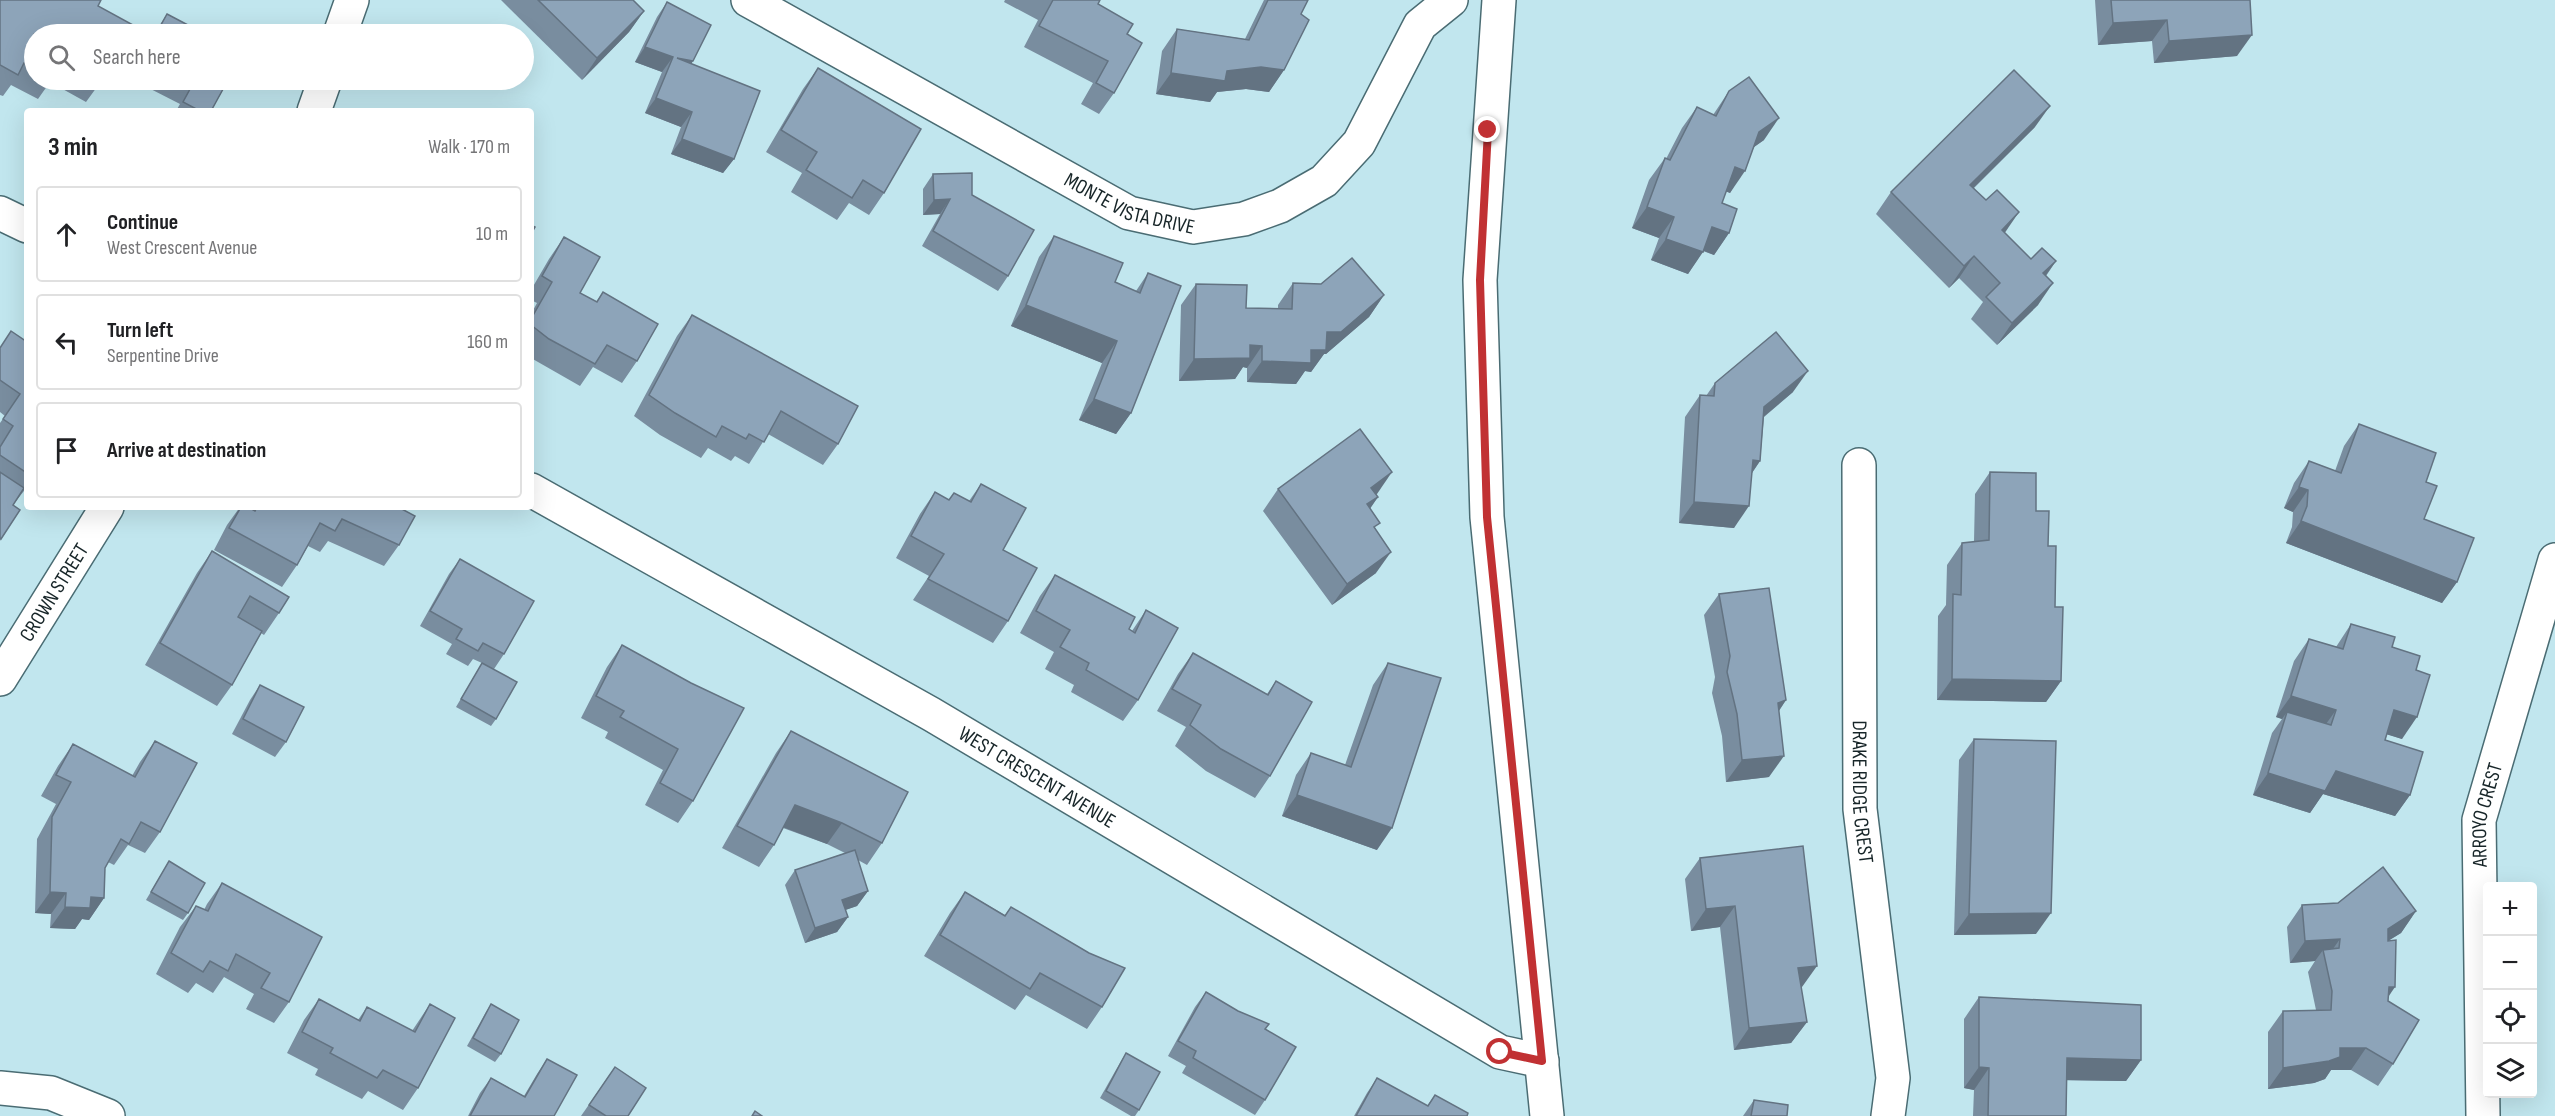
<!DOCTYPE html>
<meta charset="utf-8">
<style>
body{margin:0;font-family:"Sofia Sans Condensed",sans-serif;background:#f6f6f6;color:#202124}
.controls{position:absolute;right:18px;bottom:18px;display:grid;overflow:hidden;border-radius:6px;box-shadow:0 6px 24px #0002}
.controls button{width:54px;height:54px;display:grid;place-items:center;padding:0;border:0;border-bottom:2px solid #e0e0e0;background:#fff;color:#202124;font:30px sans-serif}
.stop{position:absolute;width:18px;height:18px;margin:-14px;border:4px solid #c13133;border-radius:50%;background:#fff}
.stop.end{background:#c13133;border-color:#fff;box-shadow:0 2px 6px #0008}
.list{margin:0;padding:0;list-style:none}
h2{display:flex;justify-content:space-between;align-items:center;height:78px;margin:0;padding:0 24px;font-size:26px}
h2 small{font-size:20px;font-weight:400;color:#757577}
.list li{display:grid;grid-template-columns:39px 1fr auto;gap:18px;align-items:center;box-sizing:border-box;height:96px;margin:0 12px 12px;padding:0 12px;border:2px solid #e0e0e0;border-radius:6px}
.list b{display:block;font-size:22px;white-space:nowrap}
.list p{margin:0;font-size:20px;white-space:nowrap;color:#757577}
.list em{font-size:20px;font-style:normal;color:#757577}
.icon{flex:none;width:33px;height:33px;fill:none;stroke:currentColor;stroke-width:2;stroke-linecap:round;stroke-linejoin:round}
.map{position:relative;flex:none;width:2555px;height:1116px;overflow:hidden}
.search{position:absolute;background:#fff;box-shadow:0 6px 24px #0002;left:24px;top:24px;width:510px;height:66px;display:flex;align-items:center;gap:15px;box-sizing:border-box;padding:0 21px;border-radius:33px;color:#757577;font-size:22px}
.panel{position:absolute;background:#fff;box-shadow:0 6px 24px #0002;left:24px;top:108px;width:510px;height:402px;border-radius:6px}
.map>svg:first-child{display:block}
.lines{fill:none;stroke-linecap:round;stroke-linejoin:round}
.street-casing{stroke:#4a6c73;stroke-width:36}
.secondary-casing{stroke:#4a6c73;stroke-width:36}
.street{stroke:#fff;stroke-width:33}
.secondary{stroke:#fff;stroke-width:33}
.wall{fill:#798d9f}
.shaded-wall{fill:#637382}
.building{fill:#8da4b9;stroke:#637382;stroke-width:1.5}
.route{stroke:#c13133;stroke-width:8}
.labels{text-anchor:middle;stroke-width:5;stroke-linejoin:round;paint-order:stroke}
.street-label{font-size:21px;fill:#172528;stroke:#cef3fc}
</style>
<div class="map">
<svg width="2555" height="1116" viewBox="0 0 2555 1116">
<rect width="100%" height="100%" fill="#c1e6ee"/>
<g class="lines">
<g class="street-casing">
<g id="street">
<path id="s1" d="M748,0L1129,213L1193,227L1244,219L1280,206L1324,181L1359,143L1420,25L1451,0"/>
<polyline points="340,34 352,0"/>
<polyline points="314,111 325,80"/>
<path id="s2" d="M1859,465L1860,809L1893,1078L1888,1116"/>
<path id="s3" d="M0,679L107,507"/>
<path id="s4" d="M2483,1116L2479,820L2555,560"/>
</g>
</g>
<g class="secondary-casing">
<g id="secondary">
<polyline points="1499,0 1480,280 1487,517 1547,1116"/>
<polyline points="0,213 27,226"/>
<path id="s5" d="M531,490L931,714L1500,1052L1542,1061"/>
<polyline points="0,1088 51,1093 108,1116"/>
</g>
</g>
<use href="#street" class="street"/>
<use href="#secondary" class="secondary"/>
</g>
<g class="wall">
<polygon points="0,0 34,34 34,80 102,80 86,102 50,82 38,99 11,85 3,96 0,95"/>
<polygon points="501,0 633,0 644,11 629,32 582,80"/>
<polygon points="1005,0 1100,0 1098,4 1127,34 1114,93 1099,114 1081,104 1093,83 1024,47 1038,20 1004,2"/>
<polygon points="1264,0 1308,0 1301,14 1284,70 1269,92 1246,89 1217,92 1210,102 1156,94 1162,51 1177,29 1245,39"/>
<polygon points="2095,0 2250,0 2237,56 2154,63 2152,41 2098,45"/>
<polygon points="667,2 693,61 691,64 734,159 723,173 671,154 681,127 645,113 662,72 635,62 657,17"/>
<polygon points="167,14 205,34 154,34"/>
<polygon points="818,68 884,193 869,215 849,203 837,220 791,192 802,173 766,152 803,89"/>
<polygon points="133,80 228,80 211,111 176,111 180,104"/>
<polygon points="1729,91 1764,140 1754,147 1730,193 1726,191 1722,203 1729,233 1714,255 1703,251 1688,274 1651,260 1659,238 1632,228 1649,180 1665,158 1666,159 1682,128 1697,107 1713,115"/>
<polygon points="2035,127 1974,188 2005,233 2031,259 2056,261 2046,276 2038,305 1997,345 1971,319 1983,302 1959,278 1949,288 1876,214 1891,192"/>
<polygon points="933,174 972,195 1008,276 998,291 922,246 940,214 923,215 923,189"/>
<polygon points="1054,236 1115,282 1136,291 1148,273 1131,413 1116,434 1079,420 1102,363 1011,326 1039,257"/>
<polygon points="564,237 580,293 596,302 603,292 637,361 622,383 593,367 580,386 531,358 531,314 537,303 531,300 531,290 549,259"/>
<polygon points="1293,283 1384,295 1369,317 1326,354 1324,354 1311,372 1305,371 1296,384 1247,382 1247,368 1243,367 1235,379 1179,381 1181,305 1196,284 1246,308 1278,309 1278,305"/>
<polygon points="692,315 838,444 823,465 768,434 749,464 735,456 731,461 708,448 701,458 660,435 634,416 677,336"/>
<polygon points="27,342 27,487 13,505 20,510 0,541 0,423 5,416 0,412 0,348"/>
<polygon points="1715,383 1793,392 1764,417 1760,461 1752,473 1734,528 1679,523 1685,417 1700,395 1706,396"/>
<polygon points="2359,424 2426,482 2424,519 2457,582 2442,603 2286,543 2292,527 2293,512 2284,508 2294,483 2309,461 2335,471 2344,446"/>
<polygon points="1990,472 2036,511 2048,546 2061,681 2046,702 1937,700 1938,616 1946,605 1947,565 1962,543 1974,542 1975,494"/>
<polygon points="981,484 1003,550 1008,621 993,643 913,600 929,576 896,558 920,514 935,492 949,500 954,493 969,501"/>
<polygon points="1278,489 1377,494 1376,495 1378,497 1370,508 1375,530 1376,573 1332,605 1263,511"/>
<polygon points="240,507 401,507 399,545 384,566 328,541 320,552 308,546 297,565 282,587 214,550 227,525"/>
<polygon points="212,551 279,613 264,635 261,633 232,685 217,706 145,665 197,573"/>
<polygon points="460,559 504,654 494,669 496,719 491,726 456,707 482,663 473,659 468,666 446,654 452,644 420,626 449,574"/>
<polygon points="1055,575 1132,631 1146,610 1138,700 1123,721 1071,692 1074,685 1045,669 1054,652 1020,633 1040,596"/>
<polygon points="1719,594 1786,700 1779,711 1769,777 1726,782 1722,736 1712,693 1715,677 1704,615"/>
<polygon points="2351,624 2392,647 2416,670 2402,739 2387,734 2385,740 2410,795 2395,816 2323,794 2310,813 2253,795 2272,733 2282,719 2276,717 2294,661 2309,639 2336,647"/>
<polygon points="622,645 691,683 693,801 678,823 645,805 663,770 605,738 608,732 581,718 607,667"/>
<polygon points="1193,653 1267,694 1276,681 1270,776 1255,798 1206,771 1175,746 1186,727 1157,711 1178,674"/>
<polygon points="1388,663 1377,850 1282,816 1296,775 1311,753 1345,765 1373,685"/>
<polygon points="260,685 286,742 275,757 232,734 250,700"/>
<polygon points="791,731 882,843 867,865 858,860 868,891 857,906 845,910 848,917 837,932 805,943 785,885 795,870 845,853 827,844 783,828 774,845 759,867 722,848 776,753"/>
<polygon points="1974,739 2036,934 1954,935 1959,760"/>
<polygon points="155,741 160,832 145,853 128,845 114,865 108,862 105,868 104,898 89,920 82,919 75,929 50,928 51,914 35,913 37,839 56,804 41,796 58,766 73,744 132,776 140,762"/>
<polygon points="1700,858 1802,987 1801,987 1807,1022 1791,1043 1734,1050 1720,927 1691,931 1685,879"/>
<polygon points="169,861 188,913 183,920 146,900"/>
<polygon points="222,883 289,1002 274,1023 246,1009 254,994 224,977 213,993 196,983 188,993 156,974 180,927 196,906 204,910 207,904"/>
<polygon points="965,892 1005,915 1011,907 1102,1007 1087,1029 1026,995 1015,1010 924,956 950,913"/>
<polygon points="2302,905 2416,911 2401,933 2388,941 2388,1001 2393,1064 2378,1086 2351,1070 2331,1070 2325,1079 2314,1083 2268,1089 2268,1032 2283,1011 2316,1010 2308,972 2315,961 2290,963 2287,927"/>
<polygon points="1206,992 1238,1011 1265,1029 1265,1100 1255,1115 1182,1073 1186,1066 1168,1056 1195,1007"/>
<polygon points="1979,997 2141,1060 2126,1081 2066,1080 2066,1116 1973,1116 1974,1090 1964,1088 1964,1019"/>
<polygon points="319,999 358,1020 367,1007 412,1031 430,1004 418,1088 403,1110 368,1091 362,1099 315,1075 318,1069 287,1053 304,1020"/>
<polygon points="491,1004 501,1054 495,1062 467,1046 486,1012"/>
<polygon points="1126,1053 1139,1110 1135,1116 1131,1116 1100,1098 1121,1061"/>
<polygon points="547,1059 554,1116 468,1116 480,1093 491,1078 524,1096 537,1074"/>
<polygon points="615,1067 628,1116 581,1116"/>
<polygon points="1377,1078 1427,1106 1435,1095 1467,1116 1354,1116 1367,1093"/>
<polygon points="1754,1100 1787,1116 1743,1116"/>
</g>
<g class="shaded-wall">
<polygon points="644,11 629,32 582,80 597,58"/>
<polygon points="2167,20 2152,41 2098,45 2113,23"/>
<polygon points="2252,35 2237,56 2154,63 2169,41"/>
<polygon points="645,47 673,57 662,72 635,62"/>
<polygon points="677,58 693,61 683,76"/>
<polygon points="1261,67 1284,70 1269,92 1246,89 1217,92 1210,102 1156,94 1171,73 1227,71"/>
<polygon points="656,98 692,112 681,127 645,113"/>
<polygon points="2050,106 2035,127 1955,206 1970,185"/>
<polygon points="1779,118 1764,140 1744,154 1759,132"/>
<polygon points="682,139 734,159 723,173 671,154"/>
<polygon points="1735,167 1745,171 1730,193 1720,189"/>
<polygon points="950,199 940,214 923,215 934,200"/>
<polygon points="1647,207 1674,217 1659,238 1632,228"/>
<polygon points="2019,212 2004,234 2002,230"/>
<polygon points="1712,227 1729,233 1714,255 1697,248"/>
<polygon points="1666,239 1703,252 1688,274 1651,260"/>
<polygon points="1974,256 1959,278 1949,288 1964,266"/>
<polygon points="2056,261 2041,282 2043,273"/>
<polygon points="2053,283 2038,305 1997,345 2012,323"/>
<polygon points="1384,295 1369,317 1326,354 1324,354 1311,372 1305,371 1296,384 1247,382 1262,361 1311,350 1327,332"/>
<polygon points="1026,305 1117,341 1102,363 1011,326"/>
<polygon points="1250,345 1262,346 1247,368 1243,367 1235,379 1179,381 1194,359"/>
<polygon points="1808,371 1793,392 1749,429 1764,407"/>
<polygon points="1094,399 1131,413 1116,434 1079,420"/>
<polygon points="1753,460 1760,461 1745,483"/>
<polygon points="1392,472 1377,494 1356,510 1371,488"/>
<polygon points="2299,487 2308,490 2293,512 2284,508"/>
<polygon points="1378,497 1363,519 1367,504"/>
<polygon points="1694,502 1749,506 1734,528 1679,523"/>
<polygon points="2301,521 2457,582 2442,603 2286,543"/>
<polygon points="1391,552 1376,573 1332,605 1347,584"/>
<polygon points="1952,679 2061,681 2046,702 1937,700"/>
<polygon points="2291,696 2336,710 2321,731 2287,712 2282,719 2276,717"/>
<polygon points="1786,700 1771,722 1778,703"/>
<polygon points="2394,710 2417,717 2402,739 2379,732"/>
<polygon points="1784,756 1769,777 1726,782 1742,760"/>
<polygon points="2336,771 2410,795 2395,816 2323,794 2310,813 2253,795 2268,773"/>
<polygon points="1297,795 1392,828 1377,850 1282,816"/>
<polygon points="795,805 842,823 827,844 780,826"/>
<polygon points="868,891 857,906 831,915 842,900"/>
<polygon points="50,892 66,893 51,914 35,913"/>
<polygon points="91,897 104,898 89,920 82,919 75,929 50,928 65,907"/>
<polygon points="1735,906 1720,927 1691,931 1706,909"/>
<polygon points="2416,911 2401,933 2373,950 2388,929"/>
<polygon points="2051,913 2036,934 1954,935 1969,914"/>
<polygon points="848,917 837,932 805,943 815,928"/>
<polygon points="2340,939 2325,960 2323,950 2315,961 2290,963 2305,941"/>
<polygon points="1817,966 1802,987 1782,989 1798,968"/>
<polygon points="2389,987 2395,987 2380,1009"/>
<polygon points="1807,1022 1791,1043 1734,1050 1749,1028"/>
<polygon points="2340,1048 2366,1048 2351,1070 2331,1070 2325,1079 2314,1083 2268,1089 2283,1068"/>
<polygon points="2067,1058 2141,1060 2126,1081 2052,1080"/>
<polygon points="1979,1067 1989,1068 1974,1090 1964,1088"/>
</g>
<g class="building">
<polygon points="0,0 101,0 98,6 133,25 127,34 34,34 34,68 24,63 18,75 0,65"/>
<polygon points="538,0 633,0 644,11 597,58"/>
<polygon points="1053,0 1100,0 1098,4 1133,24 1127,34 1142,43 1114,93 1096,83 1108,61 1039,26"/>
<polygon points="1268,0 1308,0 1301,14 1309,20 1284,70 1261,67 1227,71 1225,81 1171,73 1177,29 1249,40"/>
<polygon points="2111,0 2250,0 2252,35 2169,41 2167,20 2113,23"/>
<polygon points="667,2 711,25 693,61 677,58 760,91 734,159 682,139 692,112 656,98 673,57 645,47"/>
<polygon points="167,14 205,34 156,34"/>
<polygon points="818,68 921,129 884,193 863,180 852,198 806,170 817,152 781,130"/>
<polygon points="2014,70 2050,106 1970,185 1986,200 1997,190 2019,212 2002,230 2031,259 2042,248 2056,261 2043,273 2053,283 2012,323 1986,297 2000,283 1974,256 1964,266 1891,192"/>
<polygon points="1749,77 1779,118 1759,132 1745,171 1735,167 1722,203 1737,209 1729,233 1712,227 1703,252 1666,239 1674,217 1647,207 1665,158 1670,160 1697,107 1716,116 1729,91"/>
<polygon points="172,80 228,80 211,111 200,111 183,102 190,89"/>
<polygon points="972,173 972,195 1034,230 1008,276 933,231 950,199 934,200 933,174"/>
<polygon points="531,225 535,227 531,234"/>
<polygon points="1054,236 1123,263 1115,282 1140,293 1148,273 1181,286 1131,413 1094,399 1117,341 1026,305"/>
<polygon points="564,237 600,257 580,293 597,302 603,292 658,324 637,361 607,345 595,364 549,339 531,325 531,319 552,282 542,276"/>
<polygon points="1352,258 1384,295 1341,332 1327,332 1326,350 1311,350 1311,363 1262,361 1262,346 1250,345 1250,358 1194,359 1196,284 1247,285 1246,308 1292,309 1293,283 1321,284"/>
<polygon points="692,315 858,406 838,444 781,411 764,442 749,434 746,439 722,426 716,437 675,413 649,395"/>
<polygon points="11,331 27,342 27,473 0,455 0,447 13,426 3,419 20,394 0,380 0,348"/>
<polygon points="1776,332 1808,371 1764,407 1760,461 1753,460 1749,506 1694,502 1700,395 1714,396 1715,383"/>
<polygon points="2359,424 2436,453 2426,482 2437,486 2424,519 2474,538 2457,582 2301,521 2307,506 2308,490 2299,487 2309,461 2341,473"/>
<polygon points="1360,429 1392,472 1371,488 1378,497 1367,504 1380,523 1374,527 1391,552 1347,584 1278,489"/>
<polygon points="0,472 24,488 13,505 20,510 1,539 0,538"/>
<polygon points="1990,472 2036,473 2036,511 2049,511 2048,546 2056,546 2055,607 2063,607 2061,681 1952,679 1953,594 1961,595 1962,543 1989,540"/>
<polygon points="981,484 1026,508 1003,550 1037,568 1008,621 928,579 944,554 911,536 935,492 949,500 954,493 971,502"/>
<polygon points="241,507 248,507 255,511 257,507 401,507 400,508 415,516 399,545 342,519 335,531 320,523 297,565 229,528"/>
<polygon points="212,551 289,597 279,613 250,596 238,617 262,631 232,685 160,643"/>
<polygon points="460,559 534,601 504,654 483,643 478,651 456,639 462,629 430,611"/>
<polygon points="1055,575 1135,617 1129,629 1135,633 1146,610 1178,628 1138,700 1086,670 1089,663 1060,647 1070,630 1036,611"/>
<polygon points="1769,588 1786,700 1778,703 1784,756 1742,760 1737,714 1727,672 1730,656 1719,594"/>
<polygon points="2351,624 2395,637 2392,647 2420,656 2416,670 2430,675 2417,717 2394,710 2385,740 2423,752 2410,795 2336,771 2325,791 2268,773 2287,712 2331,725 2336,710 2291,696 2309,639 2343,649"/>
<polygon points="622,645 691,683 744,708 693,801 660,783 678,749 620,717 624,711 596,696"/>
<polygon points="1193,653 1268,695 1276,681 1312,702 1270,776 1221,749 1190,725 1201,705 1172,689"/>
<polygon points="482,663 517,682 496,719 461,699"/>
<polygon points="1388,663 1441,678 1392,828 1297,795 1311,753 1351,767"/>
<polygon points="260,685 304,707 286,742 243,719"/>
<polygon points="791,731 908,792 882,843 842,823 795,805 774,845 737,826"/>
<polygon points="1974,739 2056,741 2051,913 1969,914"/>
<polygon points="155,741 197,763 160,832 141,822 129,844 121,839 105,868 104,898 91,897 90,908 65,907 66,893 50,892 52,817 71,782 56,775 73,744 135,777"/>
<polygon points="1803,846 1817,966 1798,968 1807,1022 1749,1028 1735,906 1706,909 1700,858"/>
<polygon points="855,850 868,891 842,900 848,917 815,928 795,870"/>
<polygon points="169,861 205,883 188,913 151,892"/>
<polygon points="2383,867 2416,911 2388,929 2388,941 2396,940 2395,987 2389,987 2388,1001 2419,1020 2393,1064 2366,1048 2340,1048 2340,1057 2329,1061 2283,1068 2283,1011 2331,1010 2332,991 2323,950 2339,948 2340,939 2305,941 2302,905 2338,903"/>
<polygon points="222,883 322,937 289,1002 261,988 270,973 236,954 228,971 210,961 203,972 171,953 196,906 208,911"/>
<polygon points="965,892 1005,916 1011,907 1089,953 1125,968 1102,1007 1040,973 1030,989 940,935"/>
<polygon points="1206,992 1238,1011 1269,1024 1265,1029 1296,1047 1265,1100 1193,1058 1196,1051 1178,1041"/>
<polygon points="1979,997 2141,1005 2141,1060 2067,1058 2066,1116 1988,1116 1989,1068 1979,1067"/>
<polygon points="319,999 360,1021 367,1007 415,1032 430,1004 455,1018 418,1088 383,1070 377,1078 330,1053 333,1048 302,1032"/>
<polygon points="491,1004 519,1020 501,1054 473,1038"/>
<polygon points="1126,1053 1160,1072 1139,1110 1106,1091"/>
<polygon points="547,1059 577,1075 554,1116 470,1116 491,1078 525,1097"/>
<polygon points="615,1067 646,1088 628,1116 606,1116 589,1105"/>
<polygon points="1377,1078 1428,1106 1435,1095 1468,1113 1467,1116 1356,1116"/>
<polygon points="1754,1100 1788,1105 1787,1116 1751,1116"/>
<polygon points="755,1111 762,1116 752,1116"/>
</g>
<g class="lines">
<polyline class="route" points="1488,130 1480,280 1487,517 1542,1061 1500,1052"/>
</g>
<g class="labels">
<g class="street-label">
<text dy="7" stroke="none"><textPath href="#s1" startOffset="434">MONTE VISTA DRIVE</textPath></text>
<text dy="7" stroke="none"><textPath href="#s3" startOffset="102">CROWN STREET</textPath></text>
<text dy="7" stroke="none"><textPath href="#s5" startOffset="582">WEST CRESCENT AVENUE</textPath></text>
<text dy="7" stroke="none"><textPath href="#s2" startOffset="327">DRAKE RIDGE CREST</textPath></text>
<text dy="7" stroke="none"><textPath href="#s4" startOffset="302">ARROYO CREST</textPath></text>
</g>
</g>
</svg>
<div class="controls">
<button>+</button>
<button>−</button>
<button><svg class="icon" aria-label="locate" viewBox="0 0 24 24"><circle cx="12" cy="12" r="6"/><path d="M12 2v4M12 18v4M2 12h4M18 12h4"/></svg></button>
<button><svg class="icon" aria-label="layers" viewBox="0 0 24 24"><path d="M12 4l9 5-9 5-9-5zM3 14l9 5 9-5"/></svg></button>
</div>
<div class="stop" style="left:1500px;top:1052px"></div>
<div class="stop end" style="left:1488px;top:130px"></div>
<div class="search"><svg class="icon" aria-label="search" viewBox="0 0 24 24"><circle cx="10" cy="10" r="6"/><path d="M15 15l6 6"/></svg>Search here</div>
<section class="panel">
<h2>3 min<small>Walk · 170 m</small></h2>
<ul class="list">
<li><svg class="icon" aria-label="ahead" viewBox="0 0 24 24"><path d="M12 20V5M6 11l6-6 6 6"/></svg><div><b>Continue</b><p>West Crescent Avenue</p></div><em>10 m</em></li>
<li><svg class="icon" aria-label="left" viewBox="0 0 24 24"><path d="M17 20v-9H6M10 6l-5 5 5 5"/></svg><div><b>Turn left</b><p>Serpentine Drive</p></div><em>160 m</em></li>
<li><svg class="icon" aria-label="arrive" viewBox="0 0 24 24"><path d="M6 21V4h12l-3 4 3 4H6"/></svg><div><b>Arrive at destination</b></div></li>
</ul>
</section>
</div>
